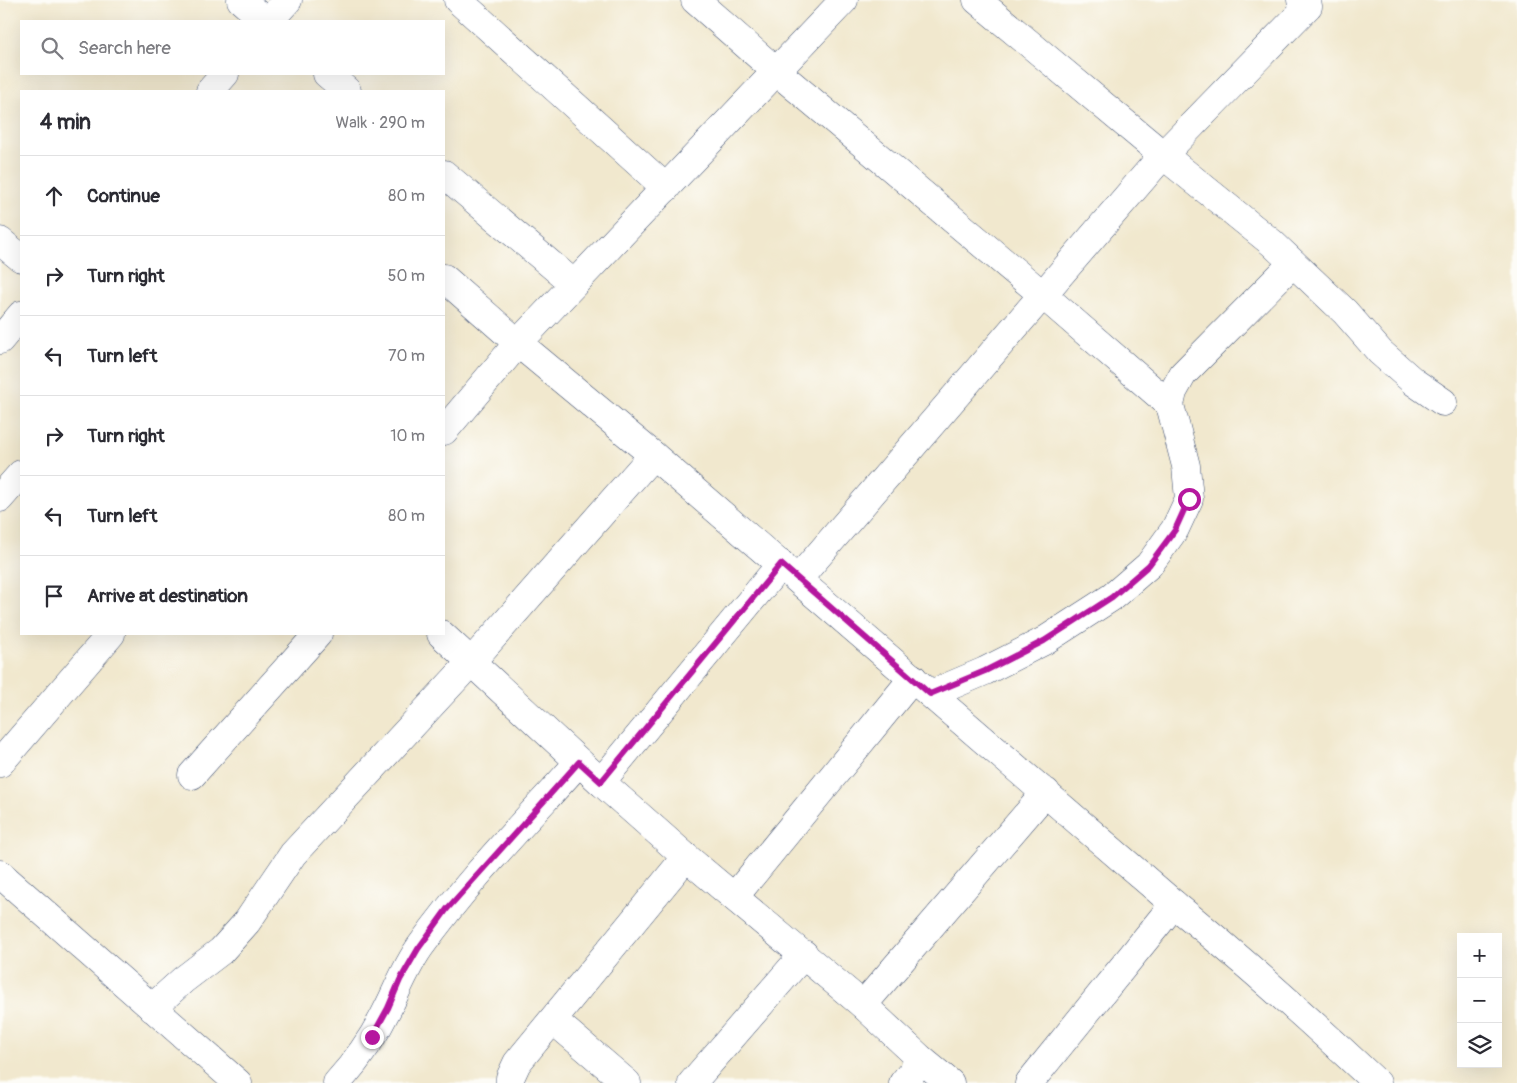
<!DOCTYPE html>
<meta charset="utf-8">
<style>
body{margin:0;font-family:Pangolin,sans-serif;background:#f7f7f7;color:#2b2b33}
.controls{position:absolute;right:15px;bottom:15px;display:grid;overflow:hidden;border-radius:0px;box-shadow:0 5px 20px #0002}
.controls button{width:45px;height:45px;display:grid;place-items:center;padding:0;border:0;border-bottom:1px solid #e1e1e2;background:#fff;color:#2b2b33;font:25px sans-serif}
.stop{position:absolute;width:15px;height:15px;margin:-11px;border:4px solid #b5179e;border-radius:50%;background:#fff}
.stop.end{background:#b5179e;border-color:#fff;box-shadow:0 1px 5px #0008}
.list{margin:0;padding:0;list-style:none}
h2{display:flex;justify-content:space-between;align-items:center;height:65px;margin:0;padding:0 20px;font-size:21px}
h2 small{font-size:16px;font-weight:400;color:#7c7c81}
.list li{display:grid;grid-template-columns:32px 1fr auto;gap:15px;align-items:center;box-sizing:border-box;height:80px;padding:0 20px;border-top:1px solid #e1e1e2}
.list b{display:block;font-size:19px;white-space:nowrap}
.list em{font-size:16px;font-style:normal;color:#7c7c81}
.icon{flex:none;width:28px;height:28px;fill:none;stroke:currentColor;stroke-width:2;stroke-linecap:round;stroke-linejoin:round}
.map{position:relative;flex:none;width:1517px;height:1083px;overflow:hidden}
.search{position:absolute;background:#fff;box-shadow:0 5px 20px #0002;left:20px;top:20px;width:425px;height:55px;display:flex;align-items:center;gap:12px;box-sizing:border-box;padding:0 18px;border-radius:0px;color:#7c7c81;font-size:19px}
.panel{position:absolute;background:#fff;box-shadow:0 5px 20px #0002;left:20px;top:90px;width:425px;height:545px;border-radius:0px}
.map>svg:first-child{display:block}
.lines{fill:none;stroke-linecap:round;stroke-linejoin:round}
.street-casing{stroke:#3b4b6f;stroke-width:29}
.street{stroke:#fff;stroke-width:28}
.route{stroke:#b5179e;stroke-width:6}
</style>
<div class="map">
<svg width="1517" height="1083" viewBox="0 0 1517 1083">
<rect width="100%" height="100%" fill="#fdfcf7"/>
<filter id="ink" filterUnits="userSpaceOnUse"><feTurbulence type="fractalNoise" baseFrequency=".02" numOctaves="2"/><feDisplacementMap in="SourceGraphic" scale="10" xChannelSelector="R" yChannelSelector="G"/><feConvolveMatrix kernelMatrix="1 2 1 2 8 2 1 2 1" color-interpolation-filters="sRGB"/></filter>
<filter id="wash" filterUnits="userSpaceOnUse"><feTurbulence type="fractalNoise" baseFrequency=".0096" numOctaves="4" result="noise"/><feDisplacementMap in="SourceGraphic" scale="20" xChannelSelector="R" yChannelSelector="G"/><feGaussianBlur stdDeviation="1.12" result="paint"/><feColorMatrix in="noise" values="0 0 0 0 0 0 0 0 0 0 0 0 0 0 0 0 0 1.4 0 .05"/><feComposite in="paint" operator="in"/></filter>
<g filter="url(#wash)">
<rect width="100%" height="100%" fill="#f1e8ce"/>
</g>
<g filter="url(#ink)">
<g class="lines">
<g class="street-casing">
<g id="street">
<polyline points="241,0 265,21"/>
<polyline points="458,0 666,188"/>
<polyline points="695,0 776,71 1043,295 1170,405"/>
<polyline points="1301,0 1308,6 1163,155 1272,243 1345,312 1380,352 1414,382 1443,402"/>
<polyline points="269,21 288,0"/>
<polyline points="327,74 347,91"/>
<polyline points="210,91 225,74"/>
<polyline points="444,174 574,284"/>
<polyline points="0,241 21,258"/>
<path d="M444,278L518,343L653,455L1174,904C1244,961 1311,1021 1377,1083"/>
<polyline points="0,340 21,315"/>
<polyline points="444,431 518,343 844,0"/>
<polyline points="0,498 21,474"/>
<polyline points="798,579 1163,155 977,0"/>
<polyline points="441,634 601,782 686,857 863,1005 922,1060 950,1083"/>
<polyline points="931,694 985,671 1044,641 1112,597 1149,565 1175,529 1189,499 1186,466 1170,405 1173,392 1183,374 1293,263"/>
<polyline points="0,763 111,634"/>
<polyline points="192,775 318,634"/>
<polyline points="601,782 781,564"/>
<polyline points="0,874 238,1083"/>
<polyline points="735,896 913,678"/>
<polyline points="863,1005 1046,792"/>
<polyline points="152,1008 183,980 221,951 247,922 293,854 472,661 653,455"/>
<polyline points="553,1020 627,1083"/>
<path d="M337,1083C357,1061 375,1035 388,1008C399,986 406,967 420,947C467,881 525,822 579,762"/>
<polyline points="510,1083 510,1078 517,1063 686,857"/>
<polyline points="692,1083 804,954"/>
<polyline points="903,1083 922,1060"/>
<polyline points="1029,1083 1174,904"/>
</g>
</g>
<use href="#street" class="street"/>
</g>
</g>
<g class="lines" filter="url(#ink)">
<polyline class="route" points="372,1037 388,1008 400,980 418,949 447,909 579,762 601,782 781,564 930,694 985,671 1044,641 1112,597 1149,565 1175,530 1189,499"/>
</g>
</svg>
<div class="controls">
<button>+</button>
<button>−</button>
<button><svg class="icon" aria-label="layers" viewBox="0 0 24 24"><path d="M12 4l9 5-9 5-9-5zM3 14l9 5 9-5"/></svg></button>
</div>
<div class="stop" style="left:1189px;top:499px"></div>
<div class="stop end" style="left:372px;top:1037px"></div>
<div class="search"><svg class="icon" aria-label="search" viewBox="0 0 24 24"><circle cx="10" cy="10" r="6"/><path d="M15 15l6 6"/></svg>Search here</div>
<section class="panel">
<h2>4 min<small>Walk · 290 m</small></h2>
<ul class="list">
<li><svg class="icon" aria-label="ahead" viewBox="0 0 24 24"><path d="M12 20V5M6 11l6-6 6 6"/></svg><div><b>Continue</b></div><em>80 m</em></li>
<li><svg class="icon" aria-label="right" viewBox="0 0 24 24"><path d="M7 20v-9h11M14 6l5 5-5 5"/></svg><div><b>Turn right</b></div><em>50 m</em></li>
<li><svg class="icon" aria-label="left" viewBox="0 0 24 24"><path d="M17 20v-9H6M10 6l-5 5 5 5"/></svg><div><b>Turn left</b></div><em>70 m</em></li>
<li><svg class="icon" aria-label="right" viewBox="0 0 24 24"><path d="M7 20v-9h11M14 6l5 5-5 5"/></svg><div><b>Turn right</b></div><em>10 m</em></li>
<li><svg class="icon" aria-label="left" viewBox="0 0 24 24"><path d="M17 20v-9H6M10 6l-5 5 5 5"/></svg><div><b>Turn left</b></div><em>80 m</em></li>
<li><svg class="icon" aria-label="arrive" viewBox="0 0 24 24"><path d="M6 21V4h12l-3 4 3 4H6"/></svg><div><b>Arrive at destination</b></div></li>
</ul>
</section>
</div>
